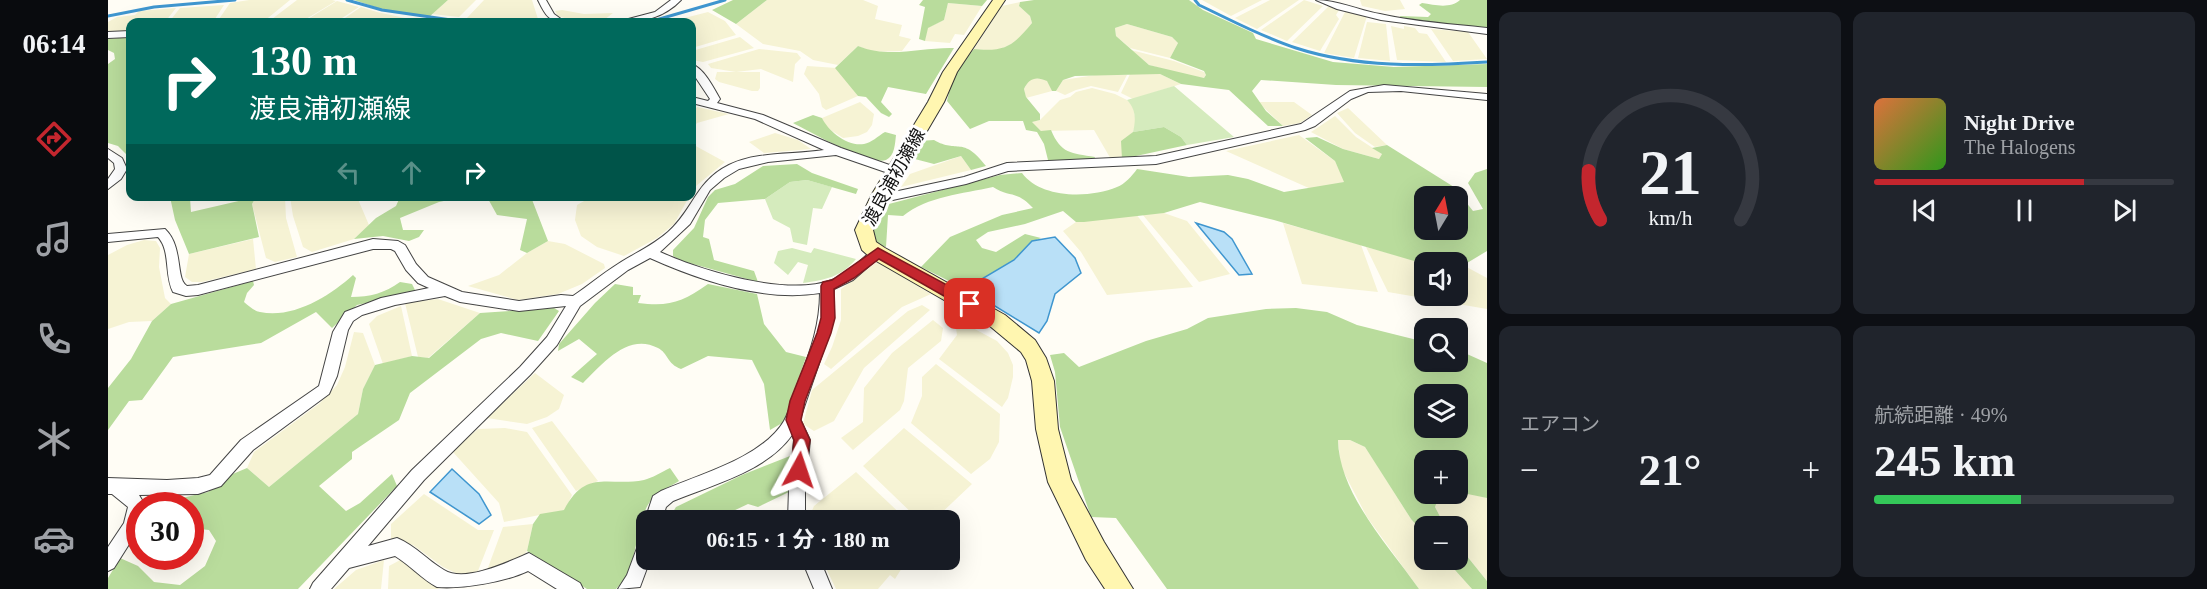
<!DOCTYPE html>
<html lang="ja">
<meta charset="utf-8">
<style>
:root{--surface:#171b24;--page:#20242c;--text:#f1f3f6;--muted:#9ea1a6;--line:#363941;--accent:#c4262e}
body{margin:0;font-family:"Times New Roman","Noto Sans JP",serif;background:var(--page);color:var(--text);height:100vh;display:flex;flex-direction:column;font-size:22px;white-space:nowrap}
*{box-sizing:border-box;margin:0}
p{font-size:20px;color:var(--muted)}
.icon{flex:none;width:33px;height:33px;fill:none;stroke:currentColor;stroke-width:2;stroke-linecap:round;stroke-linejoin:round}
.map{position:relative;flex:1;overflow:hidden}
.side{display:flex;flex-direction:column;gap:12px;padding:12px;background:#0d0f14;width:720px}
.side>*{flex:none}
.top-card{position:absolute;left:18px;top:18px;width:570px;height:183px;border-radius:12px;box-shadow:0 6px 24px #0002;background:#00695c;color:#fff;overflow:hidden}
.needle{width:39px;rotate:10deg}
.controls{position:absolute;left:1306px;top:186px;display:grid;gap:12px}
.controls a{display:grid;place-items:center;width:54px;height:54px;border-radius:12px;background:var(--surface);box-shadow:0 6px 24px #0002;font-size:30px}
.speed{position:absolute;left:18px;top:492px;display:flex;gap:12px;font-size:30px;font-weight:700;text-align:center}
.speed>*{display:grid;place-content:center;width:78px;height:78px;border-radius:50%;background:var(--surface);box-shadow:0 6px 24px #0002;line-height:1}
.speed .limit{border:9px solid #d22;background:#fff;color:#111}
.pin{position:absolute;display:grid;place-items:center;width:51px;height:51px;color:#fff;margin:-26px;border-radius:12px;box-shadow:0 3px 9px #0006}
.me{position:absolute;width:66px;margin:-33px;rotate:5deg;stroke-linejoin:round;filter:drop-shadow(0 0 4px #0008)}
.turn{display:flex;align-items:center;gap:21px;height:126px;padding:0 24px;font-size:27px}
.turn .icon{width:78px;height:78px;stroke-width:2.5}
.turn b{display:block;font-size:42px;line-height:51px}
.lanes{display:flex;align-items:center;height:57px;padding:0 24px;background:#0003;justify-content:center;gap:30px;direction:ltr}
.lanes .off{opacity:.35}
.big{font-size:45px;font-weight:700;line-height:1.1}
.side .card{flex:1;display:flex;flex-direction:column;justify-content:center;gap:9px;min-width:0;padding:0 21px;border-radius:12px;background:var(--page)}
.side .dial{align-items:center;gap:0}
.dial svg{height:156px;overflow:visible;fill:none;stroke:var(--line);stroke-width:7;stroke-linecap:round;text-anchor:middle}
.dial text{fill:var(--text);stroke:none}
.song{display:flex;align-items:center;gap:18px}
.cover{width:72px;height:72px;border-radius:9px;background:linear-gradient(135deg,hsl(20 70% 55%),hsl(110 70% 35%))}
.played{height:6px;border-radius:3px;background:linear-gradient(90deg,var(--accent) 70%,var(--line) 70%)}
.keys{display:flex;justify-content:space-around;direction:ltr}
.heat{display:flex;justify-content:space-between;align-items:center;font-size:33px;direction:ltr}
.charge{height:9px;border-radius:4px;background:linear-gradient(90deg,#34c759 49%,var(--line) 0)}
.side .tiles{flex:1;display:grid;gap:12px;grid-template-columns:repeat(2,1fr)}
.trip{position:absolute;left:528px;top:510px;width:324px;height:60px;border-radius:12px;background:var(--surface);box-shadow:0 6px 24px #0002;font-weight:700;line-height:60px;text-align:center}
main{display:flex;flex:1;min-height:0}
.tabs{display:flex;flex-direction:column;width:108px;justify-content:space-around;align-items:center;background:#090b0e;color:var(--muted)}
.tabs .icon{width:42px;height:42px}
.tabs .active{color:var(--accent)}
.tabs b{font-size:27px;color:var(--text)}
.map>svg:first-child{display:block}
.farmland{fill:#f6f3d4}
.green{fill:#d5ebbd}
.forest{fill:#b9dc9c;fill-rule:evenodd}
.water{fill:#b9e0f7;stroke:#3f96cf;stroke-width:1.5}
.lines{fill:none;stroke-linecap:round;stroke-linejoin:round}
.stream{stroke:#3f96cf;stroke-width:3}
.street-casing{stroke:#444;stroke-width:2}
.secondary-casing{stroke:#333;stroke-width:2}
.street{fill:#fff;fill-rule:evenodd}
.secondary{fill:#fff6b0;fill-rule:evenodd}
.route{fill:#c4262e;stroke:#7f191e;stroke-width:1.5}
.labels{text-anchor:middle;dominant-baseline:central;stroke-width:6;stroke-linejoin:round;paint-order:stroke}
.street-label{font-size:18px;fill:#111;stroke:#fff}
</style>
<main>
<nav class="tabs">
<b>06:14</b>
<svg class="icon active" aria-label="directions" viewBox="0 0 24 24"><path d="M12 3l9 9-9 9-9-9zM9 14v-3h6M13 9l2 2-2 2"/></svg>
<svg class="icon" aria-label="music" viewBox="0 0 24 24"><path d="M9 18V5l10-2v13"/><circle cx="6" cy="18" r="3"/><circle cx="16" cy="16" r="3"/></svg>
<svg class="icon" aria-label="phone" viewBox="0 0 24 24"><path d="M5 4h4l2 5-3 2q2 4 5 5l2-3 5 2v4C11 20 4 13 5 4z"/></svg>
<svg class="icon" aria-label="climate" viewBox="0 0 24 24"><path d="M12 3v18M4 7l16 10M4 17L20 7"/></svg>
<svg class="icon" aria-label="car" viewBox="0 0 24 24"><path d="M5 17H2v-5l4-1 3-4h7l3 4 3 1v5h-3M9 17h6M6 11h13"/><circle cx="7" cy="17" r="2"/><circle cx="17" cy="17" r="2"/></svg>
</nav>
<div class="map">
<svg width="1379" height="589" viewBox="0 0 1379 589">
<rect width="100%" height="100%" fill="#fffdf5"/>
<path class="farmland" d="M141,0H182L155,22H109L122,3Z
M189,0H224L228,1L193,22H160Z
M340,0H368L351,17L324,14Z
M376,0H424L430,19L433,22H391L358,19Z
M659,0H755L770,6L767,19L794,25L791,36L803,39L794,51L765,52L750,46L730,65L705,60L692,51L655,44L628,24Z
M1094,0H1154L1123,16Z
M1162,0H1191L1149,29L1127,18Z
M1196,0L1215,6L1179,41L1153,30Z
M1252,0H1292L1297,9L1277,11L1254,6Z
M229,1L251,7L228,22H195Z
M912,2L911,6L922,16L924,23L910,41L888,51L866,49L894,6Z
M840,3L874,6L856,35L847,34L842,43L817,41L819,28L836,20Z
M116,5L105,22H61L72,8Z
M1221,6L1231,10L1228,15L1231,19L1212,51L1184,42Z
M253,7L269,12L311,21L231,22Z
M68,8L57,22H22V31L0,32V22L9,17L27,15L31,11Z
M454,10L476,14L505,13L496,20L466,21L450,16L447,11Z
M1238,10L1259,16L1246,58L1216,53Z
M600,12L617,21L628,35L584,48V22H561Z
M1259,22L1278,24L1282,61L1250,58Z
M1019,24L1064,37L1070,43L1062,58L1022,48L1008,36L1007,28Z
M1283,26L1296,29V26L1307,28L1311,33L1319,34L1338,62L1289,60Z
M1323,29L1360,32L1379,59L1345,61Z
M632,37L646,48L595,62L584,60V51Z
M651,49L689,53L693,58L687,64L685,82L653,69L628,72L603,68L600,64Z
M1023,50L1066,61L1096,72L1098,75L1096,78L1084,77L1041,65Z
M699,66L729,68L750,96L718,110L714,107L711,94L696,74Z
M609,72H652V88L650,91H644L611,82L607,79Z
M1022,74H1052L1073,84L1025,99L1013,93Z
M987,75H1019L1010,92L983,86L968,90L957,95L948,91L955,80Z
M927,78L939,80L944,91L918,98L916,89L920,81Z
M984,88L1007,94L1019,100L1025,106L1028,122L1025,132L1014,142V159L1004,161L986,130L933,131L923,122L932,120L952,100L962,97L968,92Z
M752,102L766,114L764,125L759,132L750,136L735,138L718,127L714,118Z
M1150,102H1186L1204,115L1192,123L1175,126Z
M589,107L621,114L589,123L584,130V114Z
M1240,108L1279,145L1267,147L1247,133L1229,113Z
M1227,116L1248,137L1274,154L1271,159L1235,149L1203,132Z
M667,133L690,140L703,149L656,153L641,142Z
M1191,135L1227,161L1237,182L1203,189L1118,151Z
M584,144L617,162L588,186L584,183Z
M853,156L863,170L793,187L802,174Z
M485,196H581V197L566,224L549,238L516,256L489,247L473,236L467,220L469,205Z
M148,197H177L178,218L189,257L167,262L158,258L144,204Z
M182,197H249L261,225L246,239L204,252L195,247L185,216Z
M1056,213L1079,221L1122,274L1091,282L1034,214Z
M1028,214L1085,287L999,295L973,252L955,231L968,222Z
M1175,223L1253,245L1270,292L1194,284Z
M145,239L148,269L94,282H84L77,277L81,254Z
M36,240L48,241L52,248L51,267L57,298L63,304L44,321L21,322L0,329V255L19,245Z
M440,241L457,244L496,264L497,268L474,284L450,294L410,300L360,286L391,275L419,253Z
M1258,247L1317,263V296H1350V264H1353L1379,278V309L1280,292Z
M769,262L823,294L794,307L723,369L716,364L724,347L733,320V289Z
M330,299L372,313L320,358L310,357L297,303Z
M814,305L822,310L756,368L726,421L706,431L695,424L704,390L800,311Z
M293,306L304,356L275,364L261,324L269,316Z
M825,320L835,328L833,341L800,368L796,401L792,410L745,450L733,438L755,422L756,388L784,353Z
M863,327L889,341L900,353L905,365V377L900,398L894,407L831,359L849,335L848,328Z
M246,332L255,333L267,365L255,389L250,414L161,487L139,468L146,452L212,403L229,385L237,367Z
M828,364L892,414L891,442L882,459L863,474L803,423L814,396V377Z
M427,373L456,395L451,409L439,417L419,424L379,418Z
M444,421L490,481L468,491L424,428Z
M397,428L419,432L464,495L457,510L396,522L391,503L344,451L370,429Z
M796,428L864,484L826,520H811L755,466Z
M1230,440H1242L1257,447L1267,462L1303,519L1317,535V560H1338L1364,589H1311L1259,517L1233,467Z
M748,472L799,520H700L706,506Z
M1359,492L1379,498V581L1350,545V526H1337L1327,507L1332,494Z
M316,494L370,530H386L368,576L356,577L335,567L305,545L283,539V524Z
M425,524L419,551L409,563L378,573L395,527Z
M296,558L331,589H280L281,566Z
M276,560L273,589H226L248,570Z
M714,560H799L787,579L782,575L770,589H728Z"/>
<path class="green" d="M1066,86L1126,137L1079,145L1073,137L1056,127L1025,132C1028,120 1028,109 1019,100Z
M699,180L724,187L714,209L705,208L699,245L685,242L682,228L665,219L657,199L682,182Z
M684,248L703,253L706,248L748,259C733,277 717,280 695,283L700,265L690,262L680,275L666,263L670,251Z"/>
<path class="forest" d="M246,0H340L321,17L276,10Z
M625,0H659L628,24L604,10Z
M815,0H879L874,6L840,3L836,20L820,28L817,41L811,39L817,7L811,5Z
M926,0H1081L1095,10L1145,33L1148,39L1225,62L1286,67L1379,64V87L1228,85L1153,80L1144,91L1158,111L1175,126H1160L1121,90L1073,84L1052,74L967,76L955,80L948,91H944L939,81C928,76 921,78 916,89L918,97L932,114V120L924,122L933,131L943,130C953,154 963,153 987,157L986,160H940L936,144L929,132L918,130L915,121H881L862,129L839,101C843,80 852,65 866,49C897,52 905,46 924,23L922,16L911,6L912,2ZM1019,24L1064,37L1070,43L1062,58L1096,71L1098,75L1096,78L1041,65L1008,36L1007,28Z
M1352,0H1379V28L1293,19L1292,16L1320,17L1323,14L1311,5L1314,3C1327,5 1342,9 1352,0Z
M22,37V158L10,146L0,143V64L7,59L6,53L0,50V39Z
M750,46C782,59 813,47 846,48L818,94L780,87L773,102L784,114L781,117L773,113L758,97L750,96L727,68Z
M705,115L714,118C720,131 740,147 756,144C763,143 770,136 777,132L788,135C787,143 787,156 778,160C762,166 701,131 685,123Z
M1056,127L1073,137L1079,145L1014,159L1013,141L1025,132Z
M1209,137L1235,149L1271,159L1274,154L1264,148L1279,145L1346,187L1365,211L1375,209L1360,183L1367,173L1379,169V251L1359,263H1313L1166,220L1092,202L1056,213L976,222H968L955,211L917,224L880,232L868,240L874,248L888,252L917,234L933,238C919,243 915,253 904,261C888,274 876,274 863,292L813,267L842,237L894,215L925,208C909,190 902,198 885,187C854,194 820,196 795,216L780,215L778,247L769,244C762,225 765,221 777,205L892,175L914,173C932,198 980,199 1009,187C1017,184 1024,176 1029,169L1081,177L1120,175L1140,179L1176,192L1236,182L1227,161L1197,138ZM1317,196H1350V230H1317Z
M826,140C850,154 854,135 878,166L863,170L853,156L826,164L803,158L812,141Z
M689,164L704,173L750,189L748,194L699,180L682,182L657,199L610,203L597,220L595,237L601,239L606,260L646,271L650,282L574,261L565,256V250L586,228L600,197L607,190L627,184L655,166Z
M62,197H86L82,198L83,212L148,197L144,204L151,237L81,254L67,220Z
M292,197V196L355,197L331,202L292,218L295,230H316L311,237L301,241L275,236L246,239L268,218L288,206Z
M379,197H423L440,241L419,253L412,250L419,219L389,215Z
M245,275L248,278L243,297C262,297 277,293 292,282L304,284L308,292L249,305L224,328L208,312L153,343L65,357L34,400L21,401L0,430V388L23,359L44,321L63,304L145,281L146,285L139,293L136,302C141,306 146,311 152,312C185,319 222,296 245,275Z
M507,284L525,287V295H533L530,303C562,307 574,302 600,284L649,294L656,324L678,352L698,357L676,422L662,430L656,384L644,360L600,356L573,369C559,364 560,353 550,348C520,332 494,364 475,383L463,377L489,354L471,339L450,351L451,344L487,303Z
M446,308L451,311L430,341L393,333L373,339L302,393L291,420L244,452V459L211,486L238,511L252,503L284,474L289,486L190,589H0V578L12,558L30,566L46,582L72,585L97,566L108,541L101,530L83,528L82,506L43,505L42,499L65,500L100,492L120,476L139,468L161,487L250,414L255,389L267,365L304,356L321,358L372,313Z
M1188,308L1219,312L1249,325L1317,342V362H1350V350L1379,363V498L1350,492V460H1317V494H1332L1327,507L1337,526H1317V535L1303,519L1257,447L1242,440H1230C1231,494 1281,546 1311,589H1059L1008,518L983,517L952,427L947,372L942,355L956,353L971,367L1038,341L1079,329L1100,318L1158,309ZM1317,394H1350V428H1317Z
M682,456L684,473L681,492L650,507L640,504L606,520H560L568,507L634,475Z
M562,468L571,481C563,486 550,492 544,499C524,524 534,564 508,589H479L419,551L425,524L432,514L456,510C478,468 500,487 536,480C544,478 554,472 562,468Z
M1350,545L1379,581V589H1364L1338,560H1350Z"/>
<path class="water" d="M1088,223L1116,232L1124,239L1144,274L1131,275Z
M947,237L967,258L973,273L947,294L939,321L931,333L864,292L872,280L906,260L924,241Z
M344,469L371,494L383,515L371,524L322,492Z"/>
<g class="lines">
<path class="stream" d="M239,0L274,10L357,22
M1087,0L1091,5C1123,20 1154,37 1188,48C1250,68 1315,66 1379,62
M0,16L46,7L127,0
M541,22L617,0"/>
<g class="street-casing">
<path id="street" d="M430,0H438L446,14L457,22C440,22 437,14 430,0Z
M563,0H573C557,17 533,24 509,22L547,12Z
M1208,0C1229,0 1250,10 1272,14C1307,22 1343,24 1379,28V34L1273,20L1229,9Z
M22,31V37L0,38V32Z
M584,64C597,70 605,87 612,99L609,103L655,115L733,148L790,168L792,171L786,175L728,155L660,162L631,169L616,178L602,190L582,224L552,252C594,271 679,297 724,280C740,274 752,260 765,250L770,248L776,253L745,280L726,289L722,331L692,419L702,440L697,489V520H680L681,489L686,440L684,435C659,471 604,485 565,501L558,507L554,520H538V522L537,520L545,496L553,491C592,474 654,458 676,421C683,409 686,392 692,378C703,350 712,323 712,293C657,302 593,281 542,258L520,270L472,306L449,345L422,375L316,480L260,546L289,538C308,546 319,560 336,570C357,583 400,562 421,553L472,583L475,589H449L420,571C397,582 354,589 329,587C315,580 302,565 287,556L241,568L223,589H202L205,583L304,470L412,367L439,337L458,306L411,311L352,302L337,296L287,305L254,315L245,321L240,330L229,376L221,394L145,450L113,486L90,494L31,495L37,505L32,506V527L6,568L0,571V547L16,523L20,507L4,494H0V478L59,480L90,478L102,475L133,440L211,386L225,332L237,312L273,298L321,288L310,283L298,270L287,251L283,249H265L90,295L78,296L65,292C56,275 63,251 50,237L0,242V234L57,229C76,247 67,279 79,286L90,285L265,239L290,241L297,245L308,264L320,277L354,292L411,301L453,295L465,296C480,286 494,274 510,264C527,253 544,246 560,232C586,209 587,182 621,165C650,151 685,155 716,150L647,119L584,103V97L600,101L602,99L584,72Z
M1276,85L1379,94V100L1293,91L1260,92L1243,99L1207,126L1197,130L1048,164L900,171L858,184L780,201L767,194L773,190L781,193L856,177L899,163L1048,156L1193,124L1242,91Z
M0,149L14,158L19,169L13,179L0,189V179L7,169L6,163L0,158Z
M538,537V560H542L532,587L510,589L519,575L532,540Z
M694,560H712L724,589H706Z"/>
</g>
<g class="secondary-casing">
<path id="secondary" d="M885,0H897L849,72L836,102L782,194L765,230L768,242L777,248L897,315L927,340L938,358L946,381L950,429L963,480L996,542L1025,589H997L978,560L940,482L928,429L924,381L918,360L913,352L883,327L763,258L754,250L747,230L764,194L820,102L835,72Z"/>
</g>
<use href="#street" class="street"/>
<use href="#secondary" class="secondary"/>
</g>
<path class="route" d="M770,248L867,300L869,304L867,308H857L771,259L746,278L726,289L727,318L723,333L697,401L693,420L702,440L697,475L691,477L686,475L683,470L686,440L678,420L682,401L709,333L713,318V286L715,282L724,280Z"/>
<g class="labels">
<g class="street-label">
<text transform="translate(786 177) rotate(-61)">渡良浦初瀬線</text>
</g>
</g>
</svg>
<div class="controls">
<a><svg class="needle" viewBox="-14 -14 28 28"><path d="M0-13l5 13h-10z" fill="#e53935"/><path d="M0 13l5-13h-10z" fill="#9ea1a6"/></svg></a>
<a><svg class="icon" aria-label="sound" viewBox="0 0 24 24"><path d="M4 9h4l5-4v14l-5-4H4zM17 9q2 3 0 6"/></svg></a>
<a><svg class="icon" aria-label="search" viewBox="0 0 24 24"><circle cx="10" cy="10" r="6"/><path d="M15 15l6 6"/></svg></a>
<a><svg class="icon" aria-label="layers" viewBox="0 0 24 24"><path d="M12 4l9 5-9 5-9-5zM3 14l9 5 9-5"/></svg></a>
<a>+</a>
<a>−</a>
</div>
<div class="speed"><div class="limit">30</div></div>
<div class="pin" style="left:862px;top:304px;background:#d93025"><svg class="icon" aria-label="arrive" viewBox="0 0 24 24"><path d="M6 21V4h12l-3 4 3 4H6"/></svg></div>
<svg class="me" style="left:691px;top:470px" viewBox="-20 -20 40 40"><path d="M0-17L14 15 0 8-14 15z" fill="#c4262e" stroke="#fff" stroke-width="4"/></svg>
<div class="trip">06:15 · 1 分 · 180 m</div>
<div class="top-card">
<div class="turn"><svg class="icon" aria-label="right" viewBox="0 0 24 24"><path d="M7 20v-9h11M14 6l5 5-5 5"/></svg><div><b>130 m</b>渡良浦初瀬線</div></div>
<div class="lanes"><svg class="icon off" aria-label="left" viewBox="0 0 24 24"><path d="M17 20v-9H6M10 6l-5 5 5 5"/></svg><svg class="icon off" aria-label="ahead" viewBox="0 0 24 24"><path d="M12 20V5M6 11l6-6 6 6"/></svg><svg class="icon" aria-label="right" viewBox="0 0 24 24"><path d="M7 20v-9h11M14 6l5 5-5 5"/></svg></div>
</div>
</div>
<section class="side">
<div class="tiles">
<div class="card dial"><svg viewBox="0 0 100 80">
<path d="M14 69A42 42 0 1 1 86 69"/>
<path d="M14 69A42 42 0 0 1 8 44" stroke="#c4262e"/>
<text x="50" y="56" font-size="32" font-weight="700">21</text>
<text x="50" y="72" font-size="11">km/h</text>
</svg></div>
<div class="card">
<div class="song"><i class="cover"></i><div><b>Night Drive</b><p>The Halogens</p></div></div>
<div class="played"></div>
<div class="keys"><svg class="icon" aria-label="previous" viewBox="0 0 24 24"><path d="M18 5L8 12l10 7zM5 5v14"/></svg><svg class="icon" aria-label="pause" viewBox="0 0 24 24"><path d="M8 5v14M16 5v14"/></svg><svg class="icon" aria-label="next" viewBox="0 0 24 24"><path d="M6 5l10 7-10 7zM19 5v14"/></svg></div>
</div>
<div class="card"><p>エアコン</p>
<div class="heat"><a>−</a><b class="big">21°</b><a>+</a></div>
</div>
<div class="card"><p>航続距離 · 49%</p><b class="big">245 km</b><div class="charge"></div></div>
</div>
</section>
</main>
